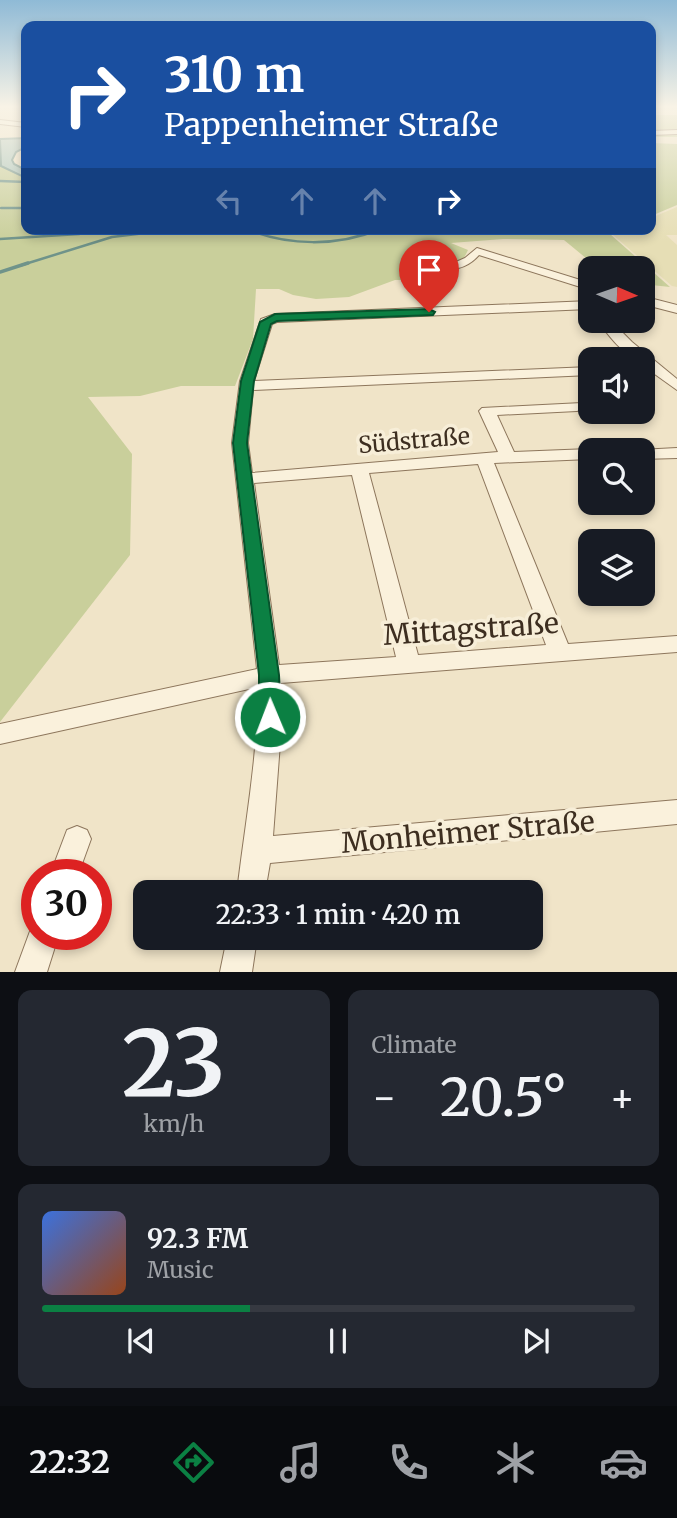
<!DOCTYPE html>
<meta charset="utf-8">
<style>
:root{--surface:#171b24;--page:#242831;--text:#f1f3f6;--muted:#9ea1a6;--line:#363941;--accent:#0b8043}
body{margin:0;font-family:Merriweather,serif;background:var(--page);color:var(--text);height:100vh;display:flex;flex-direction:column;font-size:26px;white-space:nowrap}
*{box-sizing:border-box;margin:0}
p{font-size:23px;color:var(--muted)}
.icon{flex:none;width:38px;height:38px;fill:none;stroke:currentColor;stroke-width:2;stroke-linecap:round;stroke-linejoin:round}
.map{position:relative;height:972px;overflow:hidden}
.drawer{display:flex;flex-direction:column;gap:18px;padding:18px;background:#0d0f14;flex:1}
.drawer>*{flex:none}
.top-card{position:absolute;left:21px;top:21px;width:635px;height:214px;border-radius:14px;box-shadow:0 4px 10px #0003;background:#1a4fa0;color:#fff;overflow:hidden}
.needle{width:46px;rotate:92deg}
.tools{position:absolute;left:578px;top:256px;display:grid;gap:14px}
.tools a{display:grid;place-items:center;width:77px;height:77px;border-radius:14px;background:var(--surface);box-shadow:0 4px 10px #0003;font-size:35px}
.speed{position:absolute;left:21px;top:859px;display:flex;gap:14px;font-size:35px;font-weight:700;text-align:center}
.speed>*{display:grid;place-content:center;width:91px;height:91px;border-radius:50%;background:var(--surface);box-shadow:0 4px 10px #0003;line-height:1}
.speed .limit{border:10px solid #d22;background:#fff;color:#111}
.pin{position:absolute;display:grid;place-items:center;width:60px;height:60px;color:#fff;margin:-72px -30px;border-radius:50% 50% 50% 0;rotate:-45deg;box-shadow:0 0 7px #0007}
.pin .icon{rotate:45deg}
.me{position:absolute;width:77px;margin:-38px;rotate:359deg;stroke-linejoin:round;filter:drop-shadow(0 0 5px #0008)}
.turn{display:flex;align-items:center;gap:24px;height:147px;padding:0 28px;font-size:32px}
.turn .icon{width:91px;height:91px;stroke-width:2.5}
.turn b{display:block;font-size:49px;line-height:60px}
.lanes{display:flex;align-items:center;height:66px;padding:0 28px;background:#0003;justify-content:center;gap:35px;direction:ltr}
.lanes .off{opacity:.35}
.big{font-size:52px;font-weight:600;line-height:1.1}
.drawer .tile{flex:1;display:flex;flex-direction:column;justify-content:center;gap:10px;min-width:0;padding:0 24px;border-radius:14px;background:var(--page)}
.drawer .dial{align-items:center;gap:0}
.dial b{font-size:91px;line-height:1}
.song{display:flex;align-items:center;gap:21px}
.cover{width:84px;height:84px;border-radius:10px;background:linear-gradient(135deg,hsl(220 70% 55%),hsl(20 70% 35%))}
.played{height:7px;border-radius:4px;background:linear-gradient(90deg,var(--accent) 35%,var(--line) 35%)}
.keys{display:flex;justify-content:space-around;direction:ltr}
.heat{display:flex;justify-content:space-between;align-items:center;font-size:38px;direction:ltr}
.drawer .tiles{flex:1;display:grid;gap:18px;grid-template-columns:1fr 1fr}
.tile:last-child{grid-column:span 2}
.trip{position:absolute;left:133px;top:880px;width:410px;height:70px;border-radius:14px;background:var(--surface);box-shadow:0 4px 10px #0003;font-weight:600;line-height:70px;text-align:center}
.dock{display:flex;height:112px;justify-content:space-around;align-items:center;background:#090b0e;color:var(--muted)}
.dock .icon{width:49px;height:49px}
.dock .on{color:var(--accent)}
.dock b{font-size:32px;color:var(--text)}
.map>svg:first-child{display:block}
.farmland{fill:#e6deb5}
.green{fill:#c9cf9b}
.water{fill:#a9c4bc;stroke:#6f938a;stroke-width:2}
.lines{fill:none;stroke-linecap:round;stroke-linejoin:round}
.stream-far1{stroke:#6f938a;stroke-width:2.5}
.stream{stroke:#6f938a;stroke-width:3.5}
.minor-casing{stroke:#8d765c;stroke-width:2}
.minor{fill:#faf1dc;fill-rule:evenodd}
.route{fill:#0b8043;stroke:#07532c;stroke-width:2}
.labels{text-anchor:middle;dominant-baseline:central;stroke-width:7;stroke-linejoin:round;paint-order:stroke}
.street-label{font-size:23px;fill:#3d2e20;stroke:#f7eed8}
.near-street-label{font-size:28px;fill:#3d2e20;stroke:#f7eed8}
</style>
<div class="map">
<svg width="677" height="972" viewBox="0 0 677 972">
<rect width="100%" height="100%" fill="#f0e4c8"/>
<path class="farmland" d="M677,207V235H666L677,245V287L672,286L612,234L623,229H651V218Z"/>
<path class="green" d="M651,115H677V137H651Z
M651,143L677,144V205L651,216Z
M0,161L2,166L26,178V229H414L481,233L527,229H619L610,234L670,287L642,284V268H598L564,240L503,239L451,243L468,250L462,262L414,280H395L349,297L316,299L293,295L279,289H256L253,339L235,386H181L140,396L88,397L132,454L130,555L0,722Z"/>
<path class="water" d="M26,138V147L16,152L12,160L14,164L26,170V178L1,166L0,139Z"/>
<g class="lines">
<path class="stream-far1" d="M0,181L26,182
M1,208H26
M246,229C288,246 337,247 380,229
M0,239L79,234L84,229
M22,265L112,237L178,229"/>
<path class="stream" d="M0,272L28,263"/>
<g class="minor-casing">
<path id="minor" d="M0,120L26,123V127L0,124Z
M677,130V134L651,135V131Z
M477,248L590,283V290L479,255C472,263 457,273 447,266L465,258Z
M642,296L677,305V313L642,304Z
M590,301L589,309L277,322L272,324L254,381L590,367V375L253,390L248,443L252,473L498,452L479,411L482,408L582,403L585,406L582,409L577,411L497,415L514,452L590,449L593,450H590V459L494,463L568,644L677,636V652L281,683L282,717L273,836L677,800V824L270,863L265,892H237C245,824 258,756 258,687L0,744V724L257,669L232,443L240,381L261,319L275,314ZM478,464L546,645L418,655L369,473ZM352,475L396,657L279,665L254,483Z
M597,320H610L632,342L677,379V390L642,365V359C625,359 607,333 597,320Z
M677,448V458L642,459V450H639Z
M77,826L87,830L91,839L78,875H50L67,830Z
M37,922V934H59L47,972H15L33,923Z
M227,938H257L252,972H220Z"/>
</g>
<use href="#minor" class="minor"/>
</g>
<linearGradient id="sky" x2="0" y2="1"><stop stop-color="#8fbad6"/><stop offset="0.44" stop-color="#f8f3e6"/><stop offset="1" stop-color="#f8f3e6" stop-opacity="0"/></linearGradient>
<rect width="677" height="242" fill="url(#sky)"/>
<path class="route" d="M429,309L435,312L433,315L277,321L271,324L254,381L247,443L279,675L281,717L278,723L270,726L262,723L259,717V675L233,443L241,381L260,322L275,314Z"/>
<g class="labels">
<g class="street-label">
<text transform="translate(414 440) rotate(-5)">Südstraße</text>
</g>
<g class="near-street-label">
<text transform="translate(471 629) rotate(-4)">Mittagstraße</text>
<text transform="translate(468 832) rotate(-5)">Monheimer Straße</text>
</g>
</g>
</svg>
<div class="tools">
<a><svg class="needle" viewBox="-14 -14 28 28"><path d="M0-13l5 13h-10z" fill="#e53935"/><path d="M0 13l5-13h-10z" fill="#9ea1a6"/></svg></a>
<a><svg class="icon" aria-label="sound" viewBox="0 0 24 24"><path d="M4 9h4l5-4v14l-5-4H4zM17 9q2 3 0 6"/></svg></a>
<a><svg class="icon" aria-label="search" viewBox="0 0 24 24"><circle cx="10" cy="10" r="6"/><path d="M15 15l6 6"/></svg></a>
<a><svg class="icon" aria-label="layers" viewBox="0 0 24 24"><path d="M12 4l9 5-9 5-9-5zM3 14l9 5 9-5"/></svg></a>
</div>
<div class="speed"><div class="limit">30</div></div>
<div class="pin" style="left:429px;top:312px;background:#d93025"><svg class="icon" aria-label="arrive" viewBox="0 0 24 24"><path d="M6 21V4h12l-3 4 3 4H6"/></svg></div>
<svg class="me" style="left:270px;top:717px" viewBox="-20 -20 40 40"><circle r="17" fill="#0b8043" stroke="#fff" stroke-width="3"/><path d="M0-11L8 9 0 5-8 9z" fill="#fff"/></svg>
<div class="trip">22:33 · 1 min · 420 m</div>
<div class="top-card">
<div class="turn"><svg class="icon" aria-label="right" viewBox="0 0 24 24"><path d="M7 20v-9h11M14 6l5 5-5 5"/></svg><div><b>310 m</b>Pappenheimer Straße</div></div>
<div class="lanes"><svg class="icon off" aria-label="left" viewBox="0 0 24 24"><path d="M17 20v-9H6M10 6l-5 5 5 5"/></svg><svg class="icon off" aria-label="ahead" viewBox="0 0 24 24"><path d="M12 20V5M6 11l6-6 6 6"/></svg><svg class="icon off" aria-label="ahead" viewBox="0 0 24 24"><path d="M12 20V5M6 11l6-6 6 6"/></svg><svg class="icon" aria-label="right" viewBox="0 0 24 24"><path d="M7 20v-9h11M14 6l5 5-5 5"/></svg></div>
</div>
</div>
<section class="drawer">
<div class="tiles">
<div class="tile dial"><b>23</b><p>km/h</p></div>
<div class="tile"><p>Climate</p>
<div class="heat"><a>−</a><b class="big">20.5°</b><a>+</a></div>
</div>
<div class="tile">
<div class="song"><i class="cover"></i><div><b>92.3 FM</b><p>Music</p></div></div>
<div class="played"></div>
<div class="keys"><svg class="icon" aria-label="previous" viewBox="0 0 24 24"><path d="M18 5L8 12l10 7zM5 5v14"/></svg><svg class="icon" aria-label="pause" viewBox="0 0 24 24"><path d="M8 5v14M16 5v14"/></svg><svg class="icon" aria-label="next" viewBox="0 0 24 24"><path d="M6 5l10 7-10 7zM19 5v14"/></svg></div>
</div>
</div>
</section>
<nav class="dock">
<b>22:32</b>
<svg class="icon on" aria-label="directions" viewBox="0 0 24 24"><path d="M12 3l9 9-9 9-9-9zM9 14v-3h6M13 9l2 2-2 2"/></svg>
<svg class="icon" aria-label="music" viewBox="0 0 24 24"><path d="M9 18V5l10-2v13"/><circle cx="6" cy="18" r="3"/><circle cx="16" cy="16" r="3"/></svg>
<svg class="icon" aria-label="phone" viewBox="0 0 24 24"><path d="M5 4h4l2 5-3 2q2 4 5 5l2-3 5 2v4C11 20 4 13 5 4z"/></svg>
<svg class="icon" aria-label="climate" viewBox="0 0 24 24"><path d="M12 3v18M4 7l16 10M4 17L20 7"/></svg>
<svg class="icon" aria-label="car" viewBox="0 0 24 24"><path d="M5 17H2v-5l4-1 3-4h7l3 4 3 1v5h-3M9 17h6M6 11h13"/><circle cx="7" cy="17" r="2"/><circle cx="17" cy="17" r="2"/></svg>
</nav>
